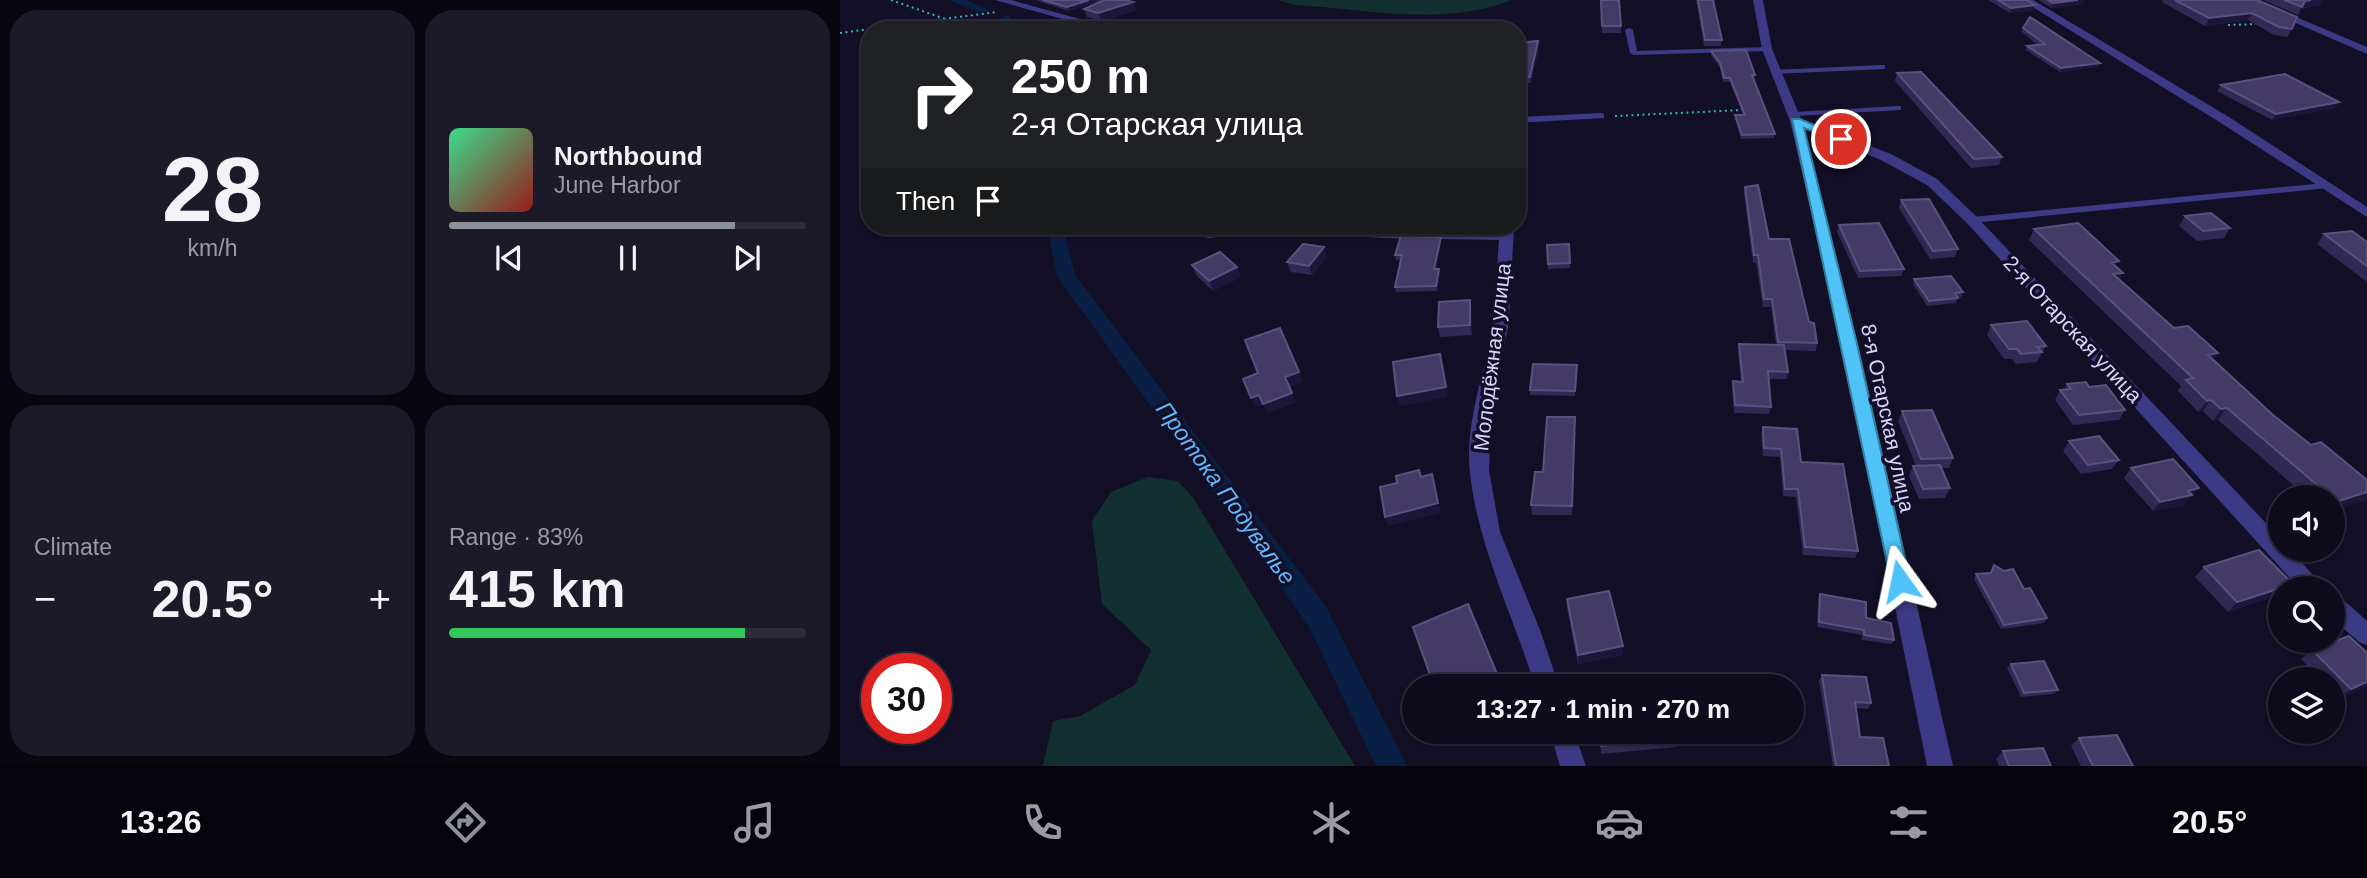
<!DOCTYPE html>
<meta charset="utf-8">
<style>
:root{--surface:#0e0b1c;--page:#1c1929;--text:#f1f3f6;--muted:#9b9ba3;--line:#2e2b3b;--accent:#8c9099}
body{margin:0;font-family:Helvetica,sans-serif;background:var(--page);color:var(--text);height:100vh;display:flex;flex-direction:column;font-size:26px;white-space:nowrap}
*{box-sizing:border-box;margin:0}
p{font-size:23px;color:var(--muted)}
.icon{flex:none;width:38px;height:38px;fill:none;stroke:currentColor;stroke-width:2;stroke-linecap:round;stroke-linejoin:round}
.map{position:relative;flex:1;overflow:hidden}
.drawer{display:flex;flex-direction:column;gap:10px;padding:10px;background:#08060f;width:840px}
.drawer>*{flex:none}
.banner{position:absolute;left:21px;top:21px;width:665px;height:214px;border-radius:28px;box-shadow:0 2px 5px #0004,0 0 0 2px var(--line);background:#202124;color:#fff;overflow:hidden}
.tools{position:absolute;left:1428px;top:485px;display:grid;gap:14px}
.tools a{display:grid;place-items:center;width:77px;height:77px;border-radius:50%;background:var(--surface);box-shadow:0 2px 5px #0004,0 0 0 2px var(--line);font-size:35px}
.speed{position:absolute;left:21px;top:653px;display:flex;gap:14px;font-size:35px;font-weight:700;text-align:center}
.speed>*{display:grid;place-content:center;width:91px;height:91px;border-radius:50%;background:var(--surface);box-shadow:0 2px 5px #0004,0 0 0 2px var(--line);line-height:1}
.speed .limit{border:10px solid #d22;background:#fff;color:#111}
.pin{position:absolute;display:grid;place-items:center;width:60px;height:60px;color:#fff;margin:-30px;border:4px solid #fff;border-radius:50%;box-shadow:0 2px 7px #0007}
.me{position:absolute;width:77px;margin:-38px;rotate:348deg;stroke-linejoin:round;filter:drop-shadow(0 0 5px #0008)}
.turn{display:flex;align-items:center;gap:24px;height:147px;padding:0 35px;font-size:32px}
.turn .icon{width:91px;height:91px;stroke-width:2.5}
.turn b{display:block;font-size:49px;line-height:60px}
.then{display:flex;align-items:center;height:66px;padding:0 35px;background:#0003;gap:14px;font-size:26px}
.big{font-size:52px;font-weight:800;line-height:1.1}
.drawer .widget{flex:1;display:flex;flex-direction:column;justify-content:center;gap:10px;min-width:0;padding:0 24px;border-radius:28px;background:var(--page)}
.drawer .dial{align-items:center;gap:0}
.dial b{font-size:91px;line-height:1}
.song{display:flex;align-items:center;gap:21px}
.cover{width:84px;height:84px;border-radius:10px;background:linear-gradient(135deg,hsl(150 70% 55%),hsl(0 70% 35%))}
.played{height:7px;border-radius:4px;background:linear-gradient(90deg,var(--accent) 80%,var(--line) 80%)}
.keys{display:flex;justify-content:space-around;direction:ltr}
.heat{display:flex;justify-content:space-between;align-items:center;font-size:38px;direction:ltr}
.charge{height:10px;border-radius:5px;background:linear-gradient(90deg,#34c759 83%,var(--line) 0)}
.drawer .tiles{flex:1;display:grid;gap:10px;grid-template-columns:repeat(2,1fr)}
.trip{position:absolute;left:562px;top:674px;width:402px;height:70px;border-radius:35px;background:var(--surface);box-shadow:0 2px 5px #0004,0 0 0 2px var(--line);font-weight:800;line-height:70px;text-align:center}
.menu{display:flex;height:112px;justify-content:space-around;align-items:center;background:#06040b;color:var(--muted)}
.menu .icon{width:49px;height:49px}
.menu .on{color:var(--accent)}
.menu b{font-size:32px;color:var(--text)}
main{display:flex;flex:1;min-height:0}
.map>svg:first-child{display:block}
.green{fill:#12302f}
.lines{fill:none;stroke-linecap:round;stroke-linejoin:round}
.canal{fill:#0a1f44;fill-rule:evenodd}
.path{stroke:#2fb8b0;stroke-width:2;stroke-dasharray:2 3.5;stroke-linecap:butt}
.service{fill:#3d3a85;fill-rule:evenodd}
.minor{fill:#3d3a85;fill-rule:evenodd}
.wall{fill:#312854}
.shaded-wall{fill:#1d163a}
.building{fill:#433a66;stroke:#5a527e;stroke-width:2}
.route{fill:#4fc3f7;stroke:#337fa1;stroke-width:2}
.labels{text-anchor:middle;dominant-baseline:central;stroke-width:7;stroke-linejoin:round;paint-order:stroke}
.street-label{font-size:21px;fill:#d9d4ff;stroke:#130f26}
.water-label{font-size:23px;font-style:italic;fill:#62b6ff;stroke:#130f26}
</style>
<main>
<section class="drawer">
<div class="tiles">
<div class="widget dial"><b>28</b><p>km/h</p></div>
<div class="widget">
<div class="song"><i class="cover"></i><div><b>Northbound</b><p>June Harbor</p></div></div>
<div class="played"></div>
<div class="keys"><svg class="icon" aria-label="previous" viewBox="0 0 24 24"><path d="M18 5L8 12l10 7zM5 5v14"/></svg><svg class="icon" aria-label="pause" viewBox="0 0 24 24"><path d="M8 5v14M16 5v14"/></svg><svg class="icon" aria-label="next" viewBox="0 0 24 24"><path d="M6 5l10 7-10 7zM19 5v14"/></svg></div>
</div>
<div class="widget"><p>Climate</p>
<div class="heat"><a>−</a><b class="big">20.5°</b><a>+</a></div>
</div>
<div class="widget"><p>Range · 83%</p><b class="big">415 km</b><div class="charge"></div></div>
</div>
</section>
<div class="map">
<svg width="1527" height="766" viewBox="0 0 1527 766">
<rect width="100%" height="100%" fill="#130f26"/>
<path class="green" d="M437,0H672C602,27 527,9 455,5Z
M308,477L338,481L354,499L515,766H203L213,721L240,716L295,685L311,650L262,604L252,521L271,492Z"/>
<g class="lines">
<path class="canal" d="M109,0H126L151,11L141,13Z
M166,15L170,16L177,30H165L160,19Z
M207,226H223L235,275L486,607L567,766H536L468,625L217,276Z"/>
<path class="path" d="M51,0L108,20
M1388,25L1418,24
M0,33L156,12
M775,116L903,110"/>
<path class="service" d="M789,28L793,30L797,51L927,47L931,49L927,51L794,55L790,53L785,30Z
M1042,65H1045V69L935,74L931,72L935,70Z
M1058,106H1061V110L954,116L950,114L954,112Z
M761,113L764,114V118L677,123V117Z
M1485,183L1488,184V188L1132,223L1127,220L1132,217Z"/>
<path class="minor" d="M155,0H171L280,30H262Z
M913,0H923L932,49L961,119L1051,154L1097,179L1137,217L1440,538V550H1451L1484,588H1459L1127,223L1087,185L1041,160L964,128L1018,344L1113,766H1087L1002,344L950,121L922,49Z
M1181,0H1193L1389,117L1527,207V217L1381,123Z
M1403,0H1416L1527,47V54Z
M327,226H352L369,230L400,226H476L659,232L660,226H674L669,321L651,418L649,470L660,532L700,630L719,686H695C673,615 638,547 630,473C624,421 647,370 653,320C656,294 657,267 659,240L543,238L424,231L369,238L329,229Z
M1493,595L1501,598L1527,621V645L1519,642L1493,619Z
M710,732H734L746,766H720Z"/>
</g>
<path class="wall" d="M195,0H260V1L229,11Z
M760,0L781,26V33H762Z
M856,0H873L882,40L881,46H864Z
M1148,0H1186L1193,10L1170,13Z
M1198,0H1244L1242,4L1212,8Z
M1323,0H1417L1452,29L1447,37L1434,35L1408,20L1365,26L1322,2Z
M1423,0H1483L1480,5L1461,9L1458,15Z
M293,2L296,10L262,21L247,17L244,9Z
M1183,28L1259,67L1220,72L1186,50L1187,46L1198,45L1182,32Z
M698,41L699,48L691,83H677V43Z
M871,51L915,75L914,79L935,134L934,138L901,139L895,119V115H903L890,82H883L880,68L871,55Z
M1057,73L1162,157L1159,165L1131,168L1055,81Z
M1381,85L1499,102L1495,108L1432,120L1377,91Z
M905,187L977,343L976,351L945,350L948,372L947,379H928L931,407L929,414L894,413L892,388L893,381L901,382L898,351L899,344L936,345L931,307H923L916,263H913L904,195Z
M1061,200L1118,249L1115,257L1090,259L1059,208Z
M1345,216L1390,228L1384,238L1357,241L1339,226Z
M999,225L1064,269L1061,276L1018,278L997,232Z
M566,226H588L587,227Z
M1194,229L1276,266L1279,280L1334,328L1373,360L1433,415L1471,445L1527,480L1493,511V497H1467L1378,420L1373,421L1363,411L1358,412L1338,391L1341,386L1189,240Z
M1484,234L1527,242V282L1477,244Z
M601,242L596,269L600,274L597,291L556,292L555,287L561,260H556L555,255Z
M729,244L730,268L708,269L707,245Z
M487,257L472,275L451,272L447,262Z
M352,265L397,267L401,277L373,291L356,275Z
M1074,279L1123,292L1121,297L1118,298L1116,303L1087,306L1073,284Z
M632,310V335L600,337L598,327Z
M1151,325L1206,346L1197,362L1176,364L1172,359H1164L1147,335Z
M737,365L735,396L690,395V390Z
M1227,384L1249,387L1285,410L1279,420L1233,425L1215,400L1220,390H1224Z
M1062,411L1113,458L1109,468H1101L1110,488L1105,498L1079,499L1069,476L1073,466H1076L1058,421Z
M735,427L732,515H692L691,505L703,472Z
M923,427L961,462L1018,551L1015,558L963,555L956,497L943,496L940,457L923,456L921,434Z
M1229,441L1279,460L1272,469L1241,474L1223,451Z
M1291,468L1359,488L1344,505L1313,511L1284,478Z
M1154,565L1184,589L1207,618L1204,623L1161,629L1134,579L1136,574L1150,573Z
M1364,567L1453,584L1449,588H1440V594L1388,612L1355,577Z
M980,594L1026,618L1054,640L1052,644L1022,640V635L977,627L978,599Z
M727,599L783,655L738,664L727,608Z
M1472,650L1527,686L1499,698L1493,692V679H1480L1461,659Z
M1171,664L1218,690L1214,694L1181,697L1167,668Z
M982,675L1031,703L1028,709L1016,708L1020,737L1049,766H993L979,681Z
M759,732H836L837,739L836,747L761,754Z
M1239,738L1293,766H1241L1231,746Z
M1163,751L1211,766H1159L1156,759Z"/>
<path class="shaded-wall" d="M249,0L260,1L229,11L227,7Z
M1238,0H1244L1242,4L1212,8L1213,3Z
M1471,0H1483L1480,5L1460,9L1465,1Z
M293,2L296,10L262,21L258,13Z
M1195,5L1193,10L1170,13L1171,8Z
M1412,13L1408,20L1365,26L1369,18Z
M698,41L699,48L691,83L690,77Z
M1260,63L1259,67L1220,72L1221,68Z
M1499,102L1495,108L1432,120L1436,114Z
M601,237V242L595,274L594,269Z
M484,247L487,257L472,275L469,266Z
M397,267L401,277L373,291L369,281Z
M599,269L600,274L597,291L596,286Z
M1283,273L1277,284L1273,274Z
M630,300L632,310V335L630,325Z
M1378,353L1370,364L1368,355Z
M459,372L463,382L449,387L445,377Z
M606,387L608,397L560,406L557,396Z
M452,393L456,403L427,414L423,404Z
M419,395L423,405L415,408L411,398Z
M1371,400L1363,411L1358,412L1367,401Z
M1387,408L1378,420L1373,421L1381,409Z
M1359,488L1344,505L1313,511L1320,502L1348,491Z
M1527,492V500L1493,511V505L1496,502Z
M598,503L601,513L548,526L545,517Z
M1440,588V594L1388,612L1397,602Z
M783,646V655L738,664V655Z
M1527,682V686L1499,698L1511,689Z
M610,732H620L611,736Z"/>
<path class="building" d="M203,0H249L227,7Z
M264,0H285L293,2L258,13L244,9Z
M761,0H779L781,26H762Z
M858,0H873L882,40H865Z
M1158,0H1186L1195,5L1171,8Z
M1208,0H1238L1213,3Z
M1335,0H1417L1457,17L1452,29L1439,27L1412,13L1369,18Z
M1444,0H1471L1465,1L1462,7Z
M1190,17L1260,63L1221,68L1187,46L1205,44L1183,28Z
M698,41L690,77H677V43Z
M906,50L915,75H912L935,134L902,135L895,115H905L890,78H884L880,63L871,51Z
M1081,72L1162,157L1134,159L1057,73Z
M1445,74L1499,102L1436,114L1381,85Z
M918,185L929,239H949L969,322L974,323L977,343L938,342L932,299H924L918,255H914L905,187Z
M1089,199L1118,249L1093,251L1061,200Z
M1371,213L1390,228L1363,231L1345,216Z
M1039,223L1064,269L1020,271L999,225Z
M1238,223L1279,261L1272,263L1283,273L1273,274L1334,328L1348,326L1378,353L1368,355L1433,415L1471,445L1481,442L1527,480V492L1496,502L1493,499V497H1491L1387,408L1381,409L1371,400L1367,401L1346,380L1353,378L1194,229Z
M1512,231L1527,242V266L1484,234Z
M561,236L601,237L594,269H599L596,286L555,287L562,255H555Z
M463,244L484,247L469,266L447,262Z
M729,244L730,263L708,264L707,245Z
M380,252L397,267L369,281L352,265Z
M1111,276L1123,292L1115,293L1118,298L1089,301L1074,279Z
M630,300V325L598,327L599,302Z
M1187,321L1206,346L1197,347L1202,352L1181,354L1177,349H1169L1151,325Z
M440,328L459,372L445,377L452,393L423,404L419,395L411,398L403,379L418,373L405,340Z
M899,344L944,345L948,372L928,371L931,407L895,405L893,381L903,382Z
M600,354L606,387L557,396L553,362Z
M693,364L737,365L735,391L690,390Z
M1246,382L1249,387L1266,385L1285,410L1239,415L1220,390L1231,389L1227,384Z
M1092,410L1113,458L1081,459L1062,411Z
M707,417H735L732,506L691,505L695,472H703Z
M923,427L957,429L961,462L1003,464L1018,551L965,547L958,489H945L941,449L924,448Z
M1259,436L1279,460L1248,465L1229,441Z
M1333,459L1359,488L1348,491L1352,495L1320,502L1291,468Z
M1100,465L1110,488L1083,489L1073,466Z
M579,470L581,477L592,474L598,503L545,517L540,487L557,483L556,476Z
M1419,550L1453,584L1397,602L1364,567Z
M1154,565L1164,571L1173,569L1184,589L1190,588L1207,618L1164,625L1136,574L1151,573Z
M769,591L783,646L738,655L727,599Z
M980,594L1026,602V618L1051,623L1054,640L1024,635V630L979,622Z
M628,604L662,686H594L573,627Z
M1509,636L1527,653V682L1511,689L1472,650Z
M1204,661L1218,690L1184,693L1171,664Z
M982,675L1026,677L1031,703L1015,702L1020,737L1043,738L1049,766H996Z
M760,732H836L837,739L761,746Z
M1277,735L1293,766H1253L1239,738Z
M1203,748L1211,766H1169L1163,751Z"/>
<path class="route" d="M952,119H960L1007,139L997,141L964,128L1017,344L1070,581L1067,587L1060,590L1054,587L1051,581Z"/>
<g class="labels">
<g class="street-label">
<text transform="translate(1233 329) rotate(47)">2-я Отарская улица</text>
<text transform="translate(652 357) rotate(-83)">Молодёжная улица</text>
<text transform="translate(1048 418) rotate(78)">8-я Отарская улица</text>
</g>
<g class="water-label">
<text transform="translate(386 493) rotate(54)">Протока Подувалье</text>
</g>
</g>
</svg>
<div class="tools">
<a><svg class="icon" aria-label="sound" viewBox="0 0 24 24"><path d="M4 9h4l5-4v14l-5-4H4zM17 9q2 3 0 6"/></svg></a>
<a><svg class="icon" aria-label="search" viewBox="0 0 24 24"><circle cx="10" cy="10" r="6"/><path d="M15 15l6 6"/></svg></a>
<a><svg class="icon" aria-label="layers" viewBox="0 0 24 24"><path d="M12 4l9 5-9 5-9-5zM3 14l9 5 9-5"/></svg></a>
</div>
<div class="speed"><div class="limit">30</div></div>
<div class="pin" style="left:1001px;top:139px;background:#d93025"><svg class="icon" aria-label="arrive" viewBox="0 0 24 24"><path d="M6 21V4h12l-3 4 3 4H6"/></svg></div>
<svg class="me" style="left:1060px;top:581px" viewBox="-20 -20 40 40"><path d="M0-17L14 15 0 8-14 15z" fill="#4fc3f7" stroke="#fff" stroke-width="4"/></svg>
<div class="trip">13:27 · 1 min · 270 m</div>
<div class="banner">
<div class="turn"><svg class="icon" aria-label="right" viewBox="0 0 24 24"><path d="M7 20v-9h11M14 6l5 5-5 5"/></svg><div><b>250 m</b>2-я Отарская улица</div></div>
<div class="then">Then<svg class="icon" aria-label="arrive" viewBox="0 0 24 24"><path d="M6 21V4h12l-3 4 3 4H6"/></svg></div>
</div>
</div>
</main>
<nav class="menu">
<b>13:26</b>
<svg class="icon on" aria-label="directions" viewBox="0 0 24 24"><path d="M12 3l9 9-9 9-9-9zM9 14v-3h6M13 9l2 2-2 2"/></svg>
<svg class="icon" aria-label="music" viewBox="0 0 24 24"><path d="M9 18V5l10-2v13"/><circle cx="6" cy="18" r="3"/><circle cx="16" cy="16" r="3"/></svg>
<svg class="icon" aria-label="phone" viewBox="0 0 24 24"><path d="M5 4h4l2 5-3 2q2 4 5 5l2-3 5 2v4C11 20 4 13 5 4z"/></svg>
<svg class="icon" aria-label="climate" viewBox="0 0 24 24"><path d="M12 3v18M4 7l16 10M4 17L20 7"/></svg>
<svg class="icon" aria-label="car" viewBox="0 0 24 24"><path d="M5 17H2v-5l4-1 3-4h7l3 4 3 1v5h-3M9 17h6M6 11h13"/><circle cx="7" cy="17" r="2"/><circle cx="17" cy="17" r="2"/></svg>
<svg class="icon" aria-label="filters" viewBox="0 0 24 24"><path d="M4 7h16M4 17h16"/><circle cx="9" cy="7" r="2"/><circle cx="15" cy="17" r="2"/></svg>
<b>20.5°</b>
</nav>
